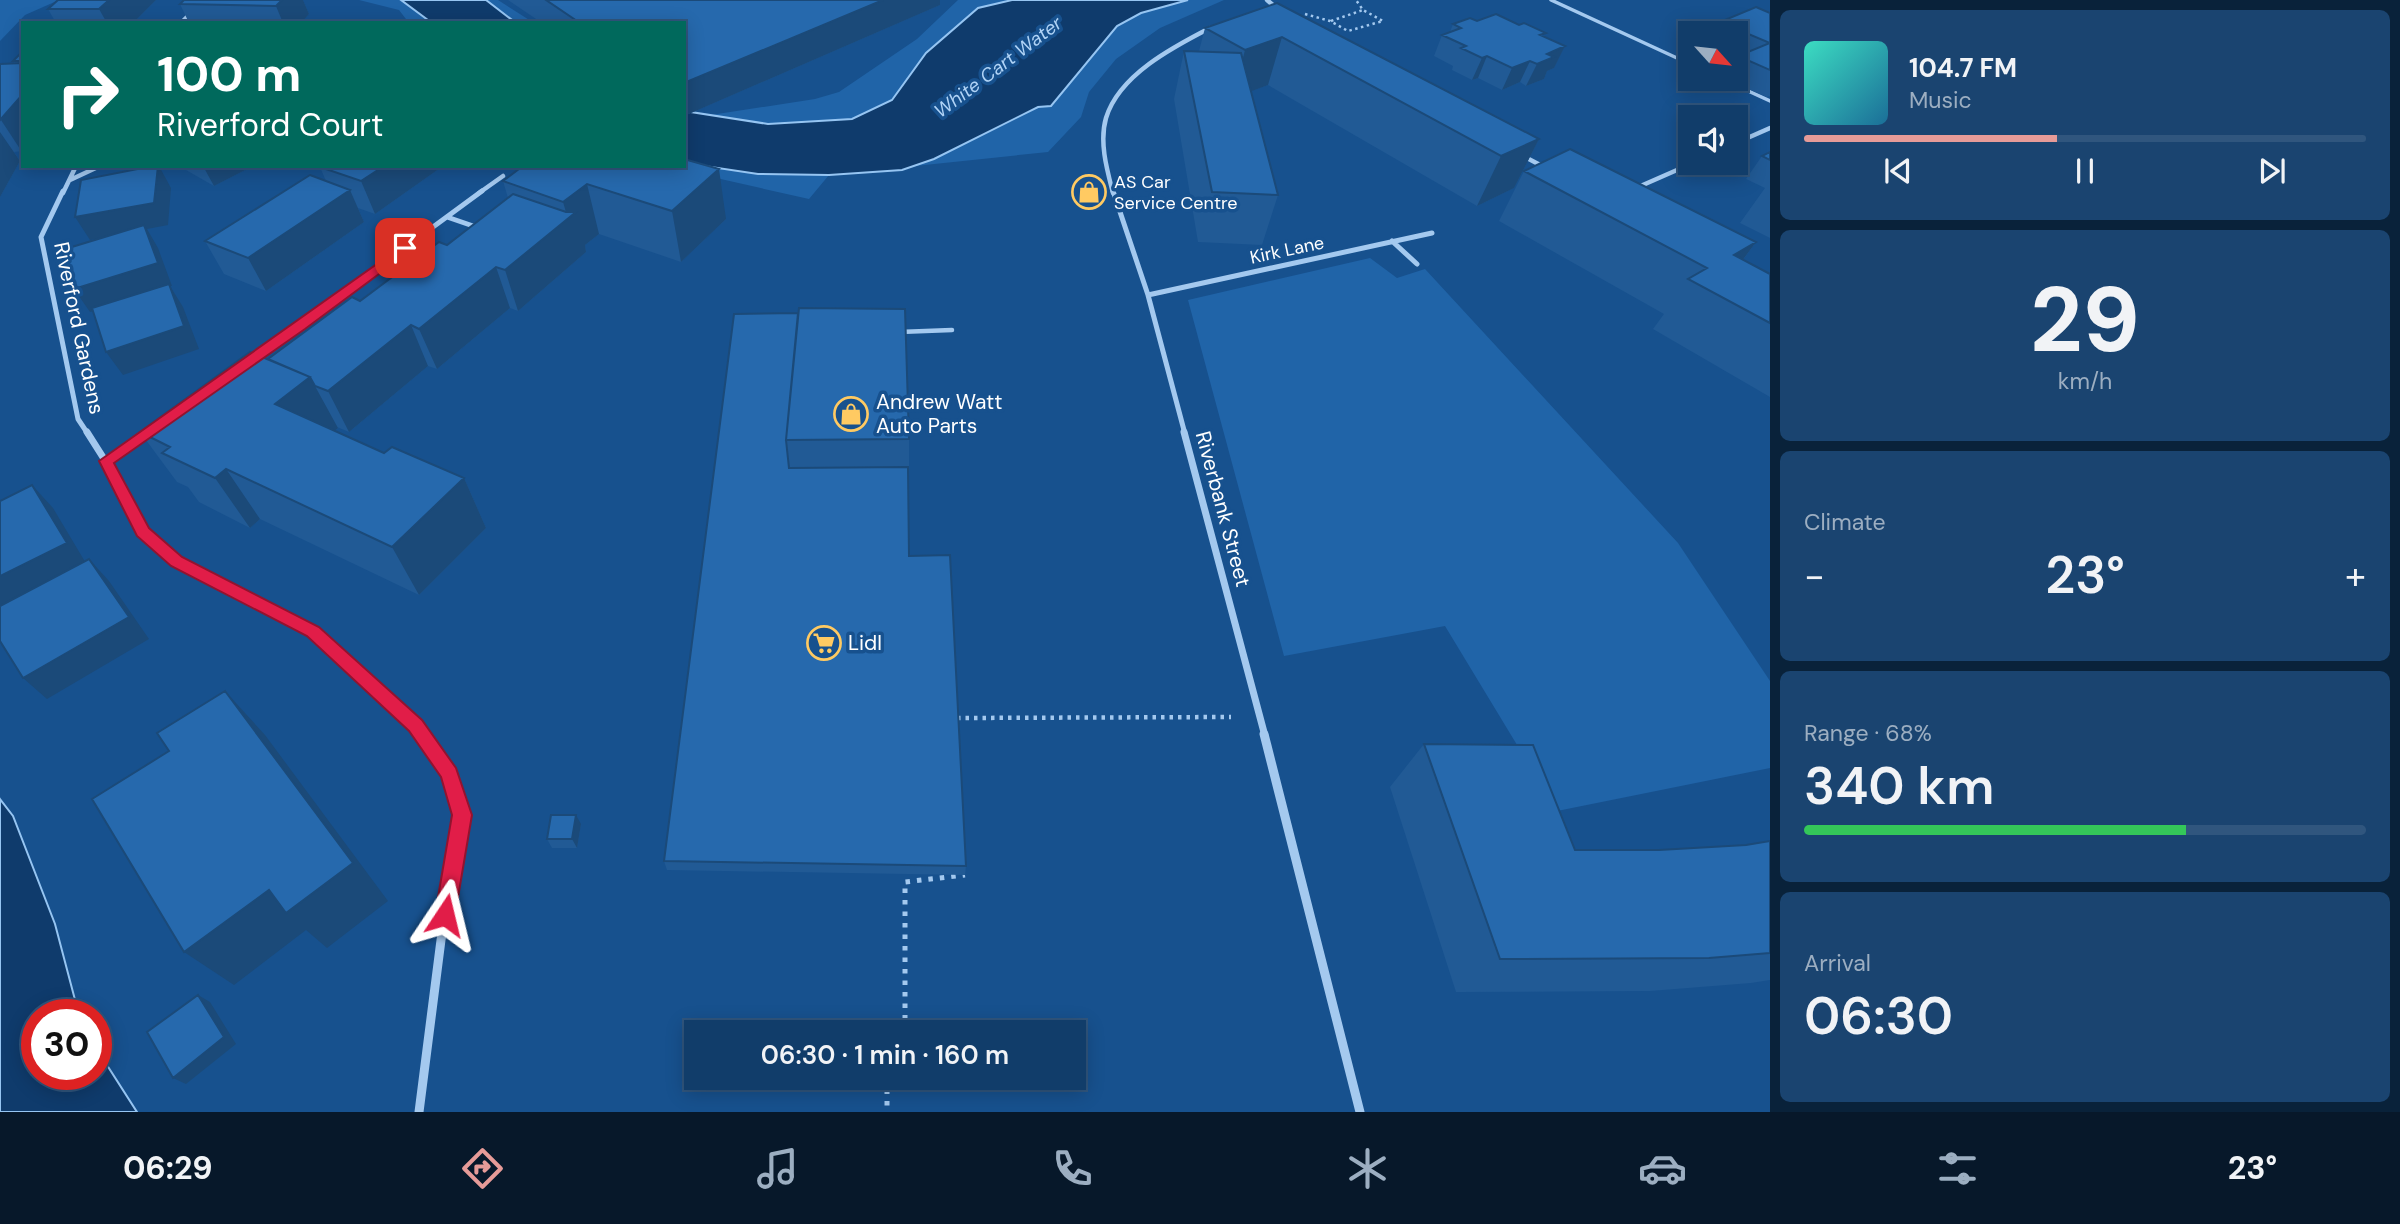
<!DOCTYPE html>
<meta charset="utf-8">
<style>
:root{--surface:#113d6a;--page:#1a4470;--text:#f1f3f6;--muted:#9caec1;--line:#30567e;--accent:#e69b98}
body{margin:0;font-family:"DM Sans",sans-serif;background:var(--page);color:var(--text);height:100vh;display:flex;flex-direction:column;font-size:26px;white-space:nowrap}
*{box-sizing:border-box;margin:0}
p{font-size:23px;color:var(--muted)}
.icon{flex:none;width:38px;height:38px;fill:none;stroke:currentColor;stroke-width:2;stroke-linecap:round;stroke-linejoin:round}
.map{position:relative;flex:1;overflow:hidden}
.drawer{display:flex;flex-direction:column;gap:10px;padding:10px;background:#09223a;width:630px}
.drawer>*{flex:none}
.top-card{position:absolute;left:21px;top:21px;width:665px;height:147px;border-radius:0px;box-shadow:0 4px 18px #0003,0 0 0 2px var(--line);background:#00695c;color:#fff;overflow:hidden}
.needle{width:46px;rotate:117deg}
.fabs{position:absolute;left:1678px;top:21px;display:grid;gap:14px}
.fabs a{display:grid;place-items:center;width:70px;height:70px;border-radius:0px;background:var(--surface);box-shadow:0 4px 18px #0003,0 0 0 2px var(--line);font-size:35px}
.speed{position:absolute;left:21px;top:999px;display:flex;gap:14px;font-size:35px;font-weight:700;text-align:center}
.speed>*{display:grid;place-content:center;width:91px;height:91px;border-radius:50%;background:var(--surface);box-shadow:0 4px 18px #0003,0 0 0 2px var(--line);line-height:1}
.speed .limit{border:10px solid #d22;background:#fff;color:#111}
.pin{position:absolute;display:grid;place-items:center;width:60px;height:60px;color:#fff;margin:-30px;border-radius:14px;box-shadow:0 4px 10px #0006}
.me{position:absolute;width:77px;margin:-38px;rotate:10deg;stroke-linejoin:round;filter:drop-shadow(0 0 5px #0008)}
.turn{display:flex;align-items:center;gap:24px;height:147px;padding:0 21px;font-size:32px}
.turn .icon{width:91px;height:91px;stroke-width:2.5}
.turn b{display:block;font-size:49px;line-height:60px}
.big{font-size:52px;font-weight:600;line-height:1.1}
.drawer .card{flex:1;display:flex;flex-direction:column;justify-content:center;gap:10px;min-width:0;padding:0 24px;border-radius:10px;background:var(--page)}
.drawer .dial{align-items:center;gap:0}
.dial b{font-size:91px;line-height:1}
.song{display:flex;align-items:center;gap:21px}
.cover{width:84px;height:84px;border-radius:10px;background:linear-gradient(135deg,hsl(170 70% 55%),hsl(200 70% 35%))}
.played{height:7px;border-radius:4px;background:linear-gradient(90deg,var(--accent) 45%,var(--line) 45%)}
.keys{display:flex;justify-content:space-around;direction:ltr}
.heat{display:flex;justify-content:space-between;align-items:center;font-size:38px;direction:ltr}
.charge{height:10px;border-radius:5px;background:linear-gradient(90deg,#34c759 68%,var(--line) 0)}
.trip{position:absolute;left:684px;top:1020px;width:402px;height:70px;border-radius:0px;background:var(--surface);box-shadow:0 4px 18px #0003,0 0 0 2px var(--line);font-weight:600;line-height:70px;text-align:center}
.menu{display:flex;height:112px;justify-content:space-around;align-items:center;background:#07182a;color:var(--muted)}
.menu .icon{width:49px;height:49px}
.menu .selected{color:var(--accent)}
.menu b{font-size:32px;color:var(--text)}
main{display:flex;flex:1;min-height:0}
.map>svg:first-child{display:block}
.green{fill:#2064a8}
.water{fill:#0f3b6c;stroke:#96c5f2;stroke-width:2}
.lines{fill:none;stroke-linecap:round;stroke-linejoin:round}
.path-far2{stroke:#a4c9ef;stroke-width:2.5;stroke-dasharray:2.5 3.5;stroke-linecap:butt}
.path-far1{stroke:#a4c9ef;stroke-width:4.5;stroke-dasharray:3.5 5;stroke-linecap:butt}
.path{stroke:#a4c9ef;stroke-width:5;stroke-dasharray:4.5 7;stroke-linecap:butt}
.lane-far1{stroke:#a4c9ef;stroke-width:3.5}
.lane{stroke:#a4c9ef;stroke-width:4.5}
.street-far3{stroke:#a4c9ef;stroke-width:4.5}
.street-far2{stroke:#a4c9ef;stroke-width:5}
.street-far1{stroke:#a4c9ef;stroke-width:7}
.street{stroke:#a4c9ef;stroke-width:9}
.wall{fill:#215a95}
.shaded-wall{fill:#1b4a79}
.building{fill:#2669ad;stroke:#1b4a79;stroke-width:2}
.route{fill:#e11d48;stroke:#92132f;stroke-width:2}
.labels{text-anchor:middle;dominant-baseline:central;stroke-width:7;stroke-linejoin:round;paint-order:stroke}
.far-poi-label{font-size:18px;fill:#fff;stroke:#17518e;text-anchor:start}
.far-street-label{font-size:18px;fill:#fff;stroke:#17518e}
.far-water-label{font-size:19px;font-style:italic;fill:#b0d3f6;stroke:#17518e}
.street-label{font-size:21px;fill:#fff;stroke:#17518e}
.poi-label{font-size:21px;fill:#fff;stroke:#17518e;text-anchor:start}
</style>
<main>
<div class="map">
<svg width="1770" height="1112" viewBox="0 0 1770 1112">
<rect width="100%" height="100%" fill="#17518e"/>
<path class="green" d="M0,0H59L25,15L0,41Z
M359,0H498L534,23H409L399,10Z
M958,0H1224L1160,28L1116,59L1089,92L1081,117L1048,152L829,175L809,199L663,166H684L685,119L815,99L839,92L917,39Z
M1370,258L1397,278L1425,269L1678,543L1770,681V768L1557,811L1445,626L1284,656L1188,300Z"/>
<path class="water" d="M401,0H486L516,23H432Z
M1012,0H1188L1141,13L1117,26L1051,106L1038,107L934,159L902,170L829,175L758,174L684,163V111L768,124L852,119L892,100L926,53L978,8Z
M0,799L13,816L55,924L79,1015H37V1074H96V1048L137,1112H0Z"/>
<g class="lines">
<path class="path-far2" d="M1305,14L1330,21L1348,31L1383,21L1363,10L1356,0
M1331,21L1363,10"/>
<path class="path-far1" d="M957,718L1231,717"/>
<path class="path" d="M886,1032L905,1020V882L965,875
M887,1078V1112"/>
<path class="lane-far1" d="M1551,0L1690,64
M1722,79L1770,101"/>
<path class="lane" d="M899,332L952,330"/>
<path class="street-far3" d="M1267,0L1280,11
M181,23L193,11
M1736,143L1770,128
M1521,155L1544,167
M70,180L100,166
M1636,188L1693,163
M63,193L76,166
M479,193L503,176
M1113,193C1107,170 1099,142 1106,118C1119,75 1173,47 1210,28"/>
<path class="street-far2" d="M63,191L41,237L78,419L88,434
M1113,191L1148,295L1185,434
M447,217L479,228
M1392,241L1417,264
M1148,295L1432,233
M252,360L482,191
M145,434L151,430"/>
<path class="street-far1" d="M87,432L106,462L143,532L177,562L313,632L415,725L422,736
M1184,432L1265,736
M106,462L148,432"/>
<path class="street" d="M1264,734L1360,1112
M419,1112L441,940L462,815L449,774L421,734"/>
</g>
<path class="wall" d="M156,0L133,23H56L48,9Z
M184,0H303L309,14L301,23H189L180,4Z
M508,0H940V5L684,116V23H542Z
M1277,3L1539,139L1514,188L1477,206L1268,85L1251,91L1278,195L1262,245L1198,242L1174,99L1184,51H1199L1205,28Z
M1770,13V96L1767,97L1725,79H1736V59L1738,56H1736V33H1713L1720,22Z
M1477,21L1544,36L1565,46L1554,68L1547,71L1544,79L1526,86L1520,82L1502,90L1478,78L1472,80L1452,70L1453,66L1434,56L1442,35L1450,32L1453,24Z
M23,51V151L14,152L20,161L0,197V64H15L13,61Z
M1770,152V238L1740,223L1765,188L1746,179L1762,156Z
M179,166H253L214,186Z
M321,166H443L375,214L358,208L364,222L266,291L224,274L205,241L326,181L320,167Z
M523,166L726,219L681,262L599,234L585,245L586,252L518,311L510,308L437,369L428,366L349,432L337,427L338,428L334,431L384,453L464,478L486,528L419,595L260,519L250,528L199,502L188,487L177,482L140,432L268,359L447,245L508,198L503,181Z
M1524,171L1756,242L1743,260L1770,274V397L1653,329L1664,314L1499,221Z
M734,314L909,439V556L966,866L965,875L667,870L664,861Z
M1424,744L1575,850H1659L1746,845L1770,841V980L1751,983L1650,991L1456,992L1390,787Z
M581,824L577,848H552L547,839Z"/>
<path class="shaded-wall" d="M109,0H156L133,23H107L99,9Z
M282,0H303L309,14L301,23H283L276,6Z
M883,0H940V5L684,116V83Z
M1282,37L1268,85L1233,98L1245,50Z
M1565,46L1554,68L1547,71L1544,79L1526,86L1537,64L1547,54Z
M1487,56L1478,78L1472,80L1482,58Z
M1530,61L1520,82L1502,90L1512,68Z
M23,94V151L22,152L1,120Z
M0,132L20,161L0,197Z
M1539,139L1514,188L1477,206L1501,156Z
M159,166L171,188L168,225L147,229L158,248L172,286H170L183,307L199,349L123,375L106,352L170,287L90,312L74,289L146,230L90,240L75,217Z
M203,166H253L214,186Z
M384,166H443L375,214L361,181Z
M719,169L726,219L681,262L672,211Z
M587,184L599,234L585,245L586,252L518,311L505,270L568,219L563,202Z
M350,190L364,222L266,291L248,258Z
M1756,242L1719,292L1734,255Z
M496,267L510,308L437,369L419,329Z
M411,325L428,366L349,432L328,391Z
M310,377L338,428L305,455L275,404Z
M226,469L260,519L250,528L215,478Z
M464,478L486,528L419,595L392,547Z
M32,485L53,508L87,565L0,610V576Z
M89,559L109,581L149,639L47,699L23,678Z
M225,691L265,735L388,901L327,948L306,930L234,985L184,952L269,890Z
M576,815L581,824L577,848L572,839Z
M198,995L210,1002L236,1044L186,1084L173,1078Z"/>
<path class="building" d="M58,0H109L99,9H48Z
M184,0H282L276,6L180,4Z
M546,0H883L684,83V23H580Z
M1277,3L1539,139L1501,156L1282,37L1245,50L1205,28Z
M1756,7L1770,13V70L1738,56L1770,43L1720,22Z
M1496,14L1519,25L1524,23L1546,33L1540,35L1565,46L1547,54L1554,57L1537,64L1530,61L1512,68L1487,56L1482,58L1461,48L1466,46L1442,35L1461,28L1453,24L1470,18L1477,21Z
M23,51V61H13Z
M1184,51L1241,53L1278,195L1212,192Z
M23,63V94L0,120V64Z
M1570,149L1756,242L1734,255L1770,274V323L1688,279L1707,268L1524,171Z
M1770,152V160L1762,156Z
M684,159L719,169L672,211L587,184L563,202L503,181L523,166H684Z
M153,166H158L154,203L75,217L81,180Z
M321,166H384L361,181L320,167Z
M310,175L350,190L248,258L205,241Z
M513,194L566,212H576L505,270L496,267L419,329L411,325L328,391L315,386L310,377L268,359L352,297L360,301L439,242L447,245Z
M144,225L158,263L74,289L62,250Z
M169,284L184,326L106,352L92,308Z
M799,308L905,309L909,439L786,440Z
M798,313L786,440L789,468L908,467L909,556L950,555L966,866L664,861L734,314Z
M250,352L310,377L275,404L384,453L392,447L464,478L392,547L226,469L215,478L162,453L170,447L140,432Z
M32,485L67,543L0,576V501Z
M89,559L129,617L23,678L0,641V606Z
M225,691L353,863L286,913L269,890L184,952L92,799L169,751L157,733Z
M1424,744L1533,745L1575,850H1659L1746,845L1770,841V953L1709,958L1500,959Z
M551,815H576L572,839H547Z
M198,995L224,1037L173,1078L147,1032Z"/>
<path class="route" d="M405,244L410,246V251L305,329L114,463L149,528L182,557L319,627L422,720L456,768L472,815L455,915L452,922L445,925L438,922L435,915L452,815L441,777L409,731L307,636L171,566L137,536L99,461Z"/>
<defs>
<g id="shop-ring" transform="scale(1.75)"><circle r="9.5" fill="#17518e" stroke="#ffca62" stroke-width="1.5"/><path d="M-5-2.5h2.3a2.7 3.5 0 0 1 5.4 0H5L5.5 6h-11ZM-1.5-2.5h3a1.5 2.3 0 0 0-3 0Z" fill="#ffca62"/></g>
<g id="supermarket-ring" transform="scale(1.75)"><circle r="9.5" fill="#17518e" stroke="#ffca62" stroke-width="1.5"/><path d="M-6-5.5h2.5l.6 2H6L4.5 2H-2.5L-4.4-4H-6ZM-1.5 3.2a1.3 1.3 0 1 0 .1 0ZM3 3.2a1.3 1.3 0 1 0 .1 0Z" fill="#ffca62"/></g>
</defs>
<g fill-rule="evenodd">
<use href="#shop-ring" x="1089" y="192"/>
<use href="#shop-ring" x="851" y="414"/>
<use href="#supermarket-ring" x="824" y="643"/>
</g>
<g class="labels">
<g class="far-poi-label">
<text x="1114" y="182">AS Car<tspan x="1114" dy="21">Service Centre</tspan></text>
</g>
<g class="far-street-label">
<text transform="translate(1287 250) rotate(-12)">Kirk Lane</text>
</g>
<g class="far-water-label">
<text transform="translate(998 67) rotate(-37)">White Cart Water</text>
</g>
<g class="street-label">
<text transform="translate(79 328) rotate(78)">Riverford Gardens</text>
<text transform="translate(1223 509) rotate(75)">Riverbank Street</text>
</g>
<g class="poi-label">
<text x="876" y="402">Andrew Watt<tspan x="876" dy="24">Auto Parts</tspan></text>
<text x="848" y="643">Lidl</text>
</g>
</g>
</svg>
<div class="fabs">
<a><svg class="needle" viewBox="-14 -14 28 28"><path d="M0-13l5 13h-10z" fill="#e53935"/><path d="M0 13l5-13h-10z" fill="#9caec1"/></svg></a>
<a><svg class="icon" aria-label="sound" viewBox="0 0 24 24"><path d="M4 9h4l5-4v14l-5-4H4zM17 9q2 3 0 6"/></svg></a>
</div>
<div class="speed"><div class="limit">30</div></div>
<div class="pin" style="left:405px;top:248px;background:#d93025"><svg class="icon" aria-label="arrive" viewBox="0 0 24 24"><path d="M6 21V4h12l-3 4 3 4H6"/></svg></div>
<svg class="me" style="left:445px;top:915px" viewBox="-20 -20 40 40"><path d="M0-17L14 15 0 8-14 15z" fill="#e11d48" stroke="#fff" stroke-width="4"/></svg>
<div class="trip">06:30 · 1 min · 160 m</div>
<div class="top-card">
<div class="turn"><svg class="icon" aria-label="right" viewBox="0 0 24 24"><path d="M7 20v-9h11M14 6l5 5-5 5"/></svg><div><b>100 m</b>Riverford Court</div></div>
</div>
</div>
<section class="drawer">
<div class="card">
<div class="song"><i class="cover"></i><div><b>104.7 FM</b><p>Music</p></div></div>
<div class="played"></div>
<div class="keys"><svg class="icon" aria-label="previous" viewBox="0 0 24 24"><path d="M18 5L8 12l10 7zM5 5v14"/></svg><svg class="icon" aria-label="pause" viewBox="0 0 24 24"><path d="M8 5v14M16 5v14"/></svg><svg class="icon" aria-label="next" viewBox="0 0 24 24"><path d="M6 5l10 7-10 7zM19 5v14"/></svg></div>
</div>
<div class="card dial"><b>29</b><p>km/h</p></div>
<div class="card"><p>Climate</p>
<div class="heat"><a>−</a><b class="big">23°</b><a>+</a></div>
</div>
<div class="card"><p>Range · 68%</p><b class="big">340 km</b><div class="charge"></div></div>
<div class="card"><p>Arrival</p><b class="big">06:30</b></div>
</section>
</main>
<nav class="menu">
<b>06:29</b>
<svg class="icon selected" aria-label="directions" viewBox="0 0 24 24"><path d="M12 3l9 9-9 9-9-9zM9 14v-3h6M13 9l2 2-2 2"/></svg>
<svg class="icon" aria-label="music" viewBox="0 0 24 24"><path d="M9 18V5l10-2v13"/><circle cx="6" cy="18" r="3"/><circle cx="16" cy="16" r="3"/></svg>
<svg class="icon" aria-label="phone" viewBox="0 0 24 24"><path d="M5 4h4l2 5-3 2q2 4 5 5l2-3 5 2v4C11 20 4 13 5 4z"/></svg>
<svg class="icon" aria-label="climate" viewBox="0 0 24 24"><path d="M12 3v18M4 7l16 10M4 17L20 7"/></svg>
<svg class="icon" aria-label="car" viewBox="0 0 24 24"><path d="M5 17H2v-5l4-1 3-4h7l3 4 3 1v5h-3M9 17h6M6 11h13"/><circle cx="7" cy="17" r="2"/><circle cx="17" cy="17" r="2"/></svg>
<svg class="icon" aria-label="filters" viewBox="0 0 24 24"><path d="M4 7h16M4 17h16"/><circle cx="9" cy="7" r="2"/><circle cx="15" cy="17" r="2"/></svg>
<b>23°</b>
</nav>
